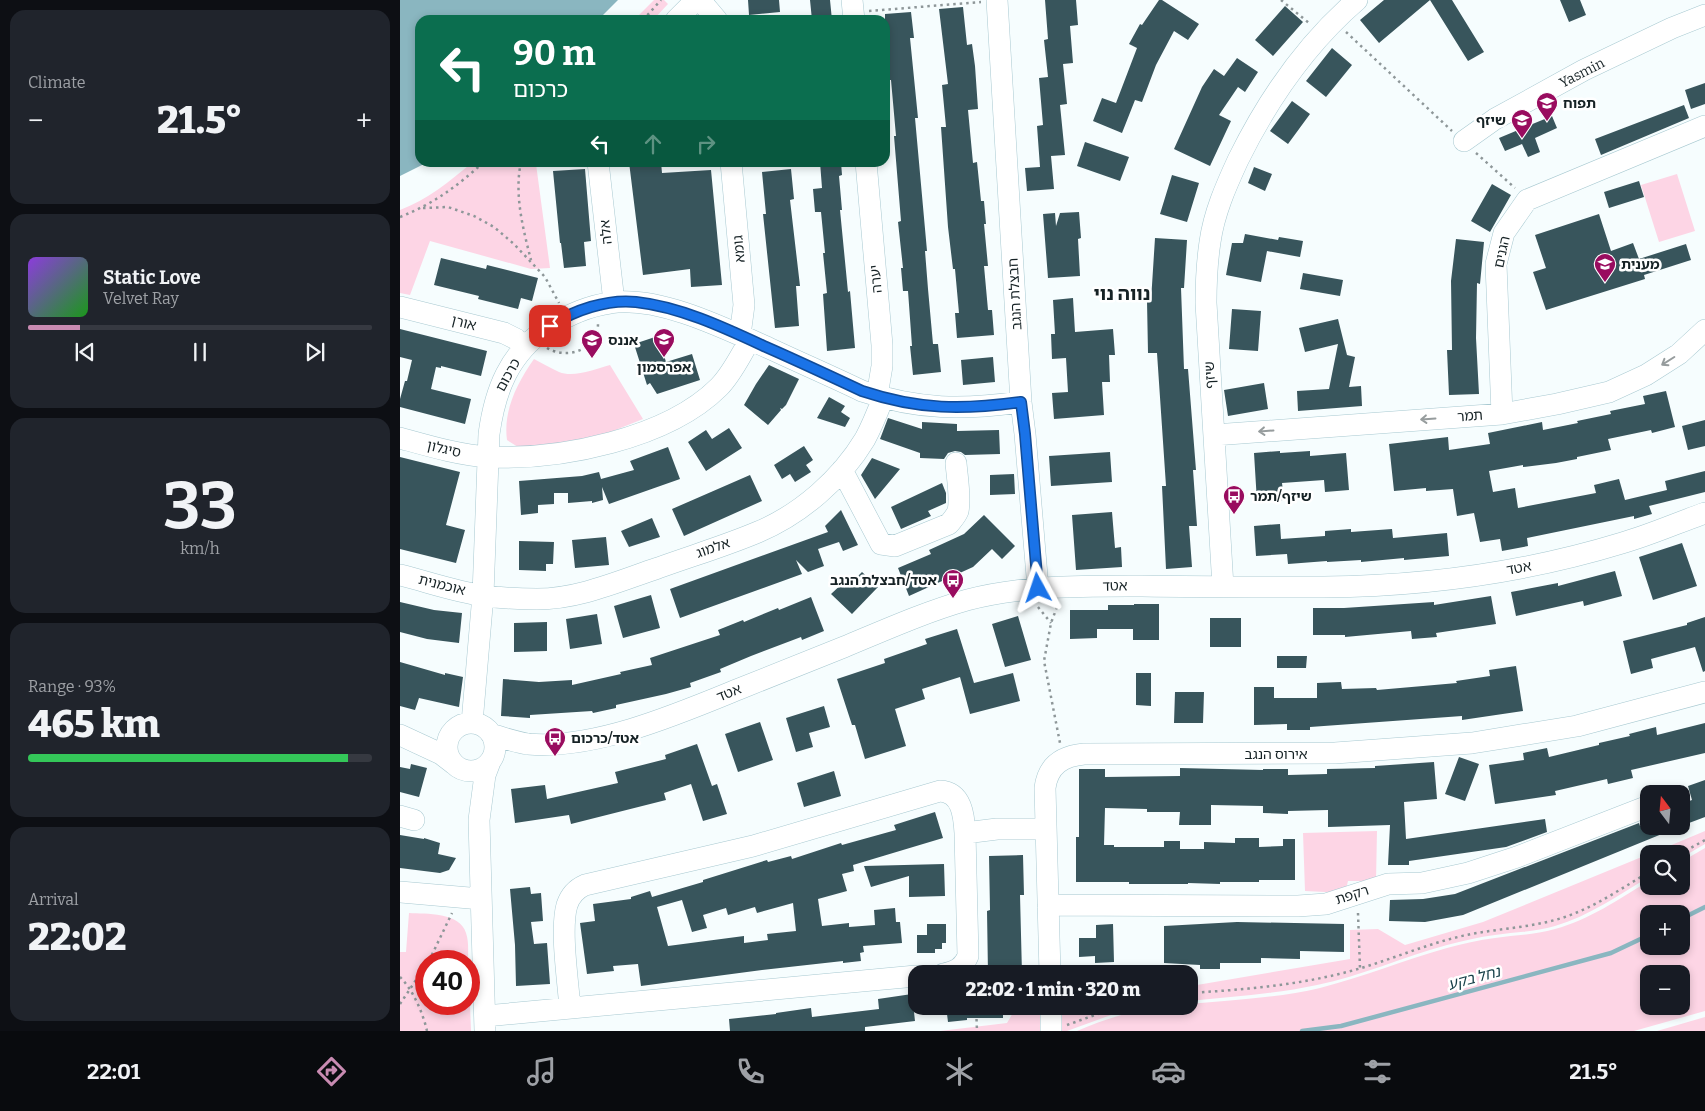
<!DOCTYPE html>
<meta charset="utf-8">
<style>
:root{--surface:#171b24;--page:#20242c;--text:#f1f3f6;--muted:#9ea1a6;--line:#363941;--accent:#c98bb2}
body{margin:0;font-family:Bitter,"Noto Sans Hebrew",serif;background:var(--page);color:var(--text);height:100vh;display:flex;flex-direction:column;font-size:19px;white-space:nowrap}
*{box-sizing:border-box;margin:0}
p{font-size:16px;color:var(--muted)}
.icon{flex:none;width:28px;height:28px;fill:none;stroke:currentColor;stroke-width:2;stroke-linecap:round;stroke-linejoin:round}
.map{position:relative;flex:1;overflow:hidden}
.side{display:flex;flex-direction:column;gap:10px;padding:10px;background:#0d0f14;width:400px}
.side>*{flex:none}
.hud{position:absolute;left:15px;top:15px;width:475px;height:152px;border-radius:15px;box-shadow:0 2px 8px #0003;background:#0b6e4f;color:#fff;overflow:hidden}
.needle{width:32px;rotate:344deg}
.tools{position:absolute;left:1240px;top:785px;display:grid;gap:10px}
.tools a{display:grid;place-items:center;width:50px;height:50px;border-radius:10px;background:var(--surface);box-shadow:0 2px 8px #0003;font-size:25px}
.speed{position:absolute;left:15px;top:950px;display:flex;gap:10px;font-size:25px;font-weight:700;text-align:center}
.speed>*{display:grid;place-content:center;width:65px;height:65px;border-radius:50%;background:var(--surface);box-shadow:0 2px 8px #0003;line-height:1}
.speed .limit{border:8px solid #d22;background:#fff;color:#111}
.pin{position:absolute;display:grid;place-items:center;width:42px;height:42px;color:#fff;margin:-21px;border-radius:10px;box-shadow:0 2px 8px #0006}
.me{position:absolute;width:55px;margin:-28px;rotate:355deg;stroke-linejoin:round;filter:drop-shadow(0 0 4px #0008)}
.turn{display:flex;align-items:center;gap:18px;height:105px;padding:0 15px;font-size:22px}
.turn .icon{width:65px;height:65px;stroke-width:2.5}
.turn b{display:block;font-size:35px;line-height:42px}
.lanes{display:flex;align-items:center;height:48px;padding:0 15px;background:#0003;justify-content:center;gap:25px;direction:ltr}
.lanes .off{opacity:.35}
.big{font-size:38px;font-weight:800;line-height:1.1}
.side .tile{flex:1;display:flex;flex-direction:column;justify-content:center;gap:8px;min-width:0;padding:0 18px;border-radius:15px;background:var(--page)}
.side .dial{align-items:center;gap:0}
.dial b{font-size:65px;line-height:1}
.song{display:flex;align-items:center;gap:15px}
.cover{width:60px;height:60px;border-radius:8px;background:linear-gradient(135deg,hsl(270 70% 55%),hsl(120 70% 35%))}
.played{height:5px;border-radius:2px;background:linear-gradient(90deg,var(--accent) 15%,var(--line) 15%)}
.keys{display:flex;justify-content:space-around;direction:ltr}
.heat{display:flex;justify-content:space-between;align-items:center;font-size:28px;direction:ltr}
.charge{height:8px;border-radius:4px;background:linear-gradient(90deg,#34c759 93%,var(--line) 0)}
.trip{position:absolute;left:508px;top:965px;width:290px;height:50px;border-radius:15px;background:var(--surface);box-shadow:0 2px 8px #0003;font-weight:800;line-height:50px;text-align:center}
.tab-bar{display:flex;height:80px;justify-content:space-around;align-items:center;background:#090b0e;color:var(--muted)}
.tab-bar .icon{width:35px;height:35px}
.tab-bar .current{color:var(--accent)}
.tab-bar b{font-size:22px;color:var(--text)}
main{display:flex;flex:1;min-height:0}
.map>svg:first-child{display:block}
.green{fill:#fdd5e5;fill-rule:evenodd}
.water{fill:#8ab6c0}
.lines{fill:none;stroke-linecap:round;stroke-linejoin:round}
.stream{stroke:#8ab6c0;stroke-width:4.5}
.building{fill:#38555c;fill-rule:evenodd}
.minor-casing{stroke:#a8c9d1;stroke-width:22}
.path{stroke:#8e9799;stroke-width:2.5;stroke-dasharray:2.5 4;stroke-linecap:butt}
.minor{stroke:#fff;stroke-width:21}
.oneway{stroke:#969c9d}
.route-casing{stroke:#114b97;stroke-width:12}
.route{stroke:#1a73e8;stroke-width:9}
.labels{text-anchor:middle;dominant-baseline:central;stroke-width:5;stroke-linejoin:round;paint-order:stroke}
.street-label{font-size:14px;fill:#162225;stroke:#fff}
.poi-label{font-size:14px;font-weight:bold;fill:#162225;stroke:#fff;text-anchor:start}
.water-label{font-size:15px;font-style:italic;fill:#174049;stroke:#fff}
.district-label{font-size:19px;font-weight:bold;fill:#162225;stroke:#fff}
</style>
<main>
<section class="side">
<div class="tile"><p>Climate</p>
<div class="heat"><a>−</a><b class="big">21.5°</b><a>+</a></div>
</div>
<div class="tile">
<div class="song"><i class="cover"></i><div><b>Static Love</b><p>Velvet Ray</p></div></div>
<div class="played"></div>
<div class="keys"><svg class="icon" aria-label="previous" viewBox="0 0 24 24"><path d="M18 5L8 12l10 7zM5 5v14"/></svg><svg class="icon" aria-label="pause" viewBox="0 0 24 24"><path d="M8 5v14M16 5v14"/></svg><svg class="icon" aria-label="next" viewBox="0 0 24 24"><path d="M6 5l10 7-10 7zM19 5v14"/></svg></div>
</div>
<div class="tile dial"><b>33</b><p>km/h</p></div>
<div class="tile"><p>Range · 93%</p><b class="big">465 km</b><div class="charge"></div></div>
<div class="tile"><p>Arrival</p><b class="big">22:02</b></div>
</section>
<div class="map">
<svg width="1305" height="1031" viewBox="0 0 1305 1031">
<rect width="100%" height="100%" fill="#f6fdfe"/>
<path class="green" d="M254,0H264L268,4L253,20H234Z
M73,162L150,163L136,164L150,268L131,269L30,241L10,295L0,293V210C27,200 50,181 73,162Z
M1277,174L1295,231L1259,242L1241,185Z
M134,359C142,363 150,368 159,372C174,378 195,369 210,365L243,419L208,433L171,441L133,447H118L107,440C103,411 117,383 134,359Z
M977,831L976,881H948L945,893L905,891L903,833Z
M1305,831V844L1281,858V854H1250Z
M1305,848V1011L1234,1031H677C713,1015 749,1006 789,1006V1004C832,1000 878,998 920,988C963,977 1004,960 1047,948C1062,944 1079,940 1095,938C1115,935 1135,935 1155,929C1189,920 1219,899 1249,881V886H1281V862ZM1249,914H1281V946H1249ZM1249,974H1281V1006H1249Z
M1249,854V877C1219,895 1189,916 1155,926C1135,932 1115,932 1095,935C1079,937 1063,941 1047,945C1003,957 961,976 917,985C875,994 831,997 789,1001V985H797L950,959V930L978,929L1005,945L1083,922Z
M9,913C26,914 60,912 66,933C69,942 68,952 68,961H26V1004H69V978L71,1031H0V952H6Z
M617,1006H746L722,1011L667,1031H540L607,1023Z
M1305,1017V1031H1257Z"/>
<path class="water" d="M0,0H218L198,20H20V162L26,163L0,176Z"/>
<g class="lines">
<path class="stream" d="M1281,919L1305,907
M902,1031L941,1026L1211,953L1249,935"/>
</g>
<path class="building" d="M348,0H379L380,12L349,15Z
M410,0H430L432,20H412Z
M645,0H676L678,25L670,26L673,63L663,64L667,104L660,105L665,155L651,156L654,189L627,191L625,168L640,167L637,126L643,125L639,78L648,77L644,40L648,39Z
M759,0H762L799,24L788,40L774,31L756,65L742,102L735,100L722,133L693,121L702,98L716,103L737,48L729,44L740,24L742,25Z
M984,0H1052L1084,52L1068,61L1030,0L979,43L960,20Z
M1160,0H1180L1186,15L1169,22Z
M885,6L903,22L873,56L855,40Z
M563,7L567,45L572,44L575,66L578,109L568,110L573,163L577,162L581,201H584L586,224H584L588,266H584L588,310H592L594,335L557,338L555,313H559L555,269H553L548,227L541,127H546L542,85L548,84L539,9Z
M511,12L514,38H510L518,118H515L527,251H525L528,289L533,344H538L541,372L513,375L510,346H512L508,291H503L501,268H503L498,222L501,221L494,136H496L491,80H489L485,39V14Z
M932,48L952,65L926,97L906,81Z
M837,58L858,72L845,92L838,87L819,115L831,121L810,166L774,149L802,87L814,69L824,76Z
M1305,83V104L1291,109L1285,90Z
M892,101L910,114L888,144L870,131Z
M1284,105L1289,118L1201,155L1195,139Z
M1152,116L1157,128L1135,138L1140,152L1128,157L1122,144L1105,151L1099,138Z
M685,142L729,157L720,181L677,166Z
M229,162H261L262,173L311,170L322,285L291,287L290,269L243,275Z
M420,162H441L442,175L439,176L442,210H440L448,292L450,291L455,348L427,351L423,294L427,293L423,253H425L421,212H415L413,189L422,188Z
M854,167L872,174L865,191L848,183Z
M185,169L191,241L184,242L186,266L164,268L161,243H160L153,171Z
M391,169L394,199L390,200L400,286H396L399,326L375,328L363,214H366L362,172Z
M772,175L799,183L787,222L760,214Z
M1239,181L1244,197L1209,208L1204,192Z
M1092,184L1111,195L1090,232L1071,221Z
M679,212L681,238L678,239L680,276L648,278L643,214L655,213L656,226L660,213Z
M1199,214L1211,251L1233,243L1239,259L1286,244L1291,260L1244,275L1245,279L1146,310L1133,272L1146,268L1135,235Z
M845,234L878,240L879,237L903,241L900,257L867,251L861,282L826,275L832,243H843Z
M755,238L787,240L784,288H781L784,369H788L796,470H793L797,526H789L792,567L766,569L762,486H766L757,353H748L747,301H751Z
M1056,239L1084,242L1080,284L1077,283L1076,338L1079,394L1049,395L1047,350H1052L1051,281Z
M41,258L86,269L87,265L138,278L132,301L121,298L118,309L78,299L79,296L34,285Z
M903,273L943,280L940,296L900,289Z
M673,298L675,332L713,329L715,355H709L710,382H702L704,415L654,419L652,393L668,392L666,358L652,359L651,334H655L653,300Z
M832,309L861,311L858,351L829,349Z
M938,319L947,355L955,357L949,387L961,386L962,406L898,411L897,391L929,389L938,344L905,352L899,328Z
M0,329L87,351L81,376L41,366V368L36,367L31,389L71,399L65,424L0,407V399L5,381H7L12,360L0,357Z
M258,336L266,362L292,354L300,380L257,394L250,383L247,385L234,344Z
M593,357L595,382L563,385L561,360Z
M369,365L399,379L386,405L382,409L380,408L381,410L368,425L344,405L356,384Z
M864,383L868,409L828,416L824,390Z
M1266,391L1275,427L1252,433L1251,430L1208,439L1211,450L1177,457V459L1156,463L1123,467V465L1089,471L1093,492L1115,488L1118,508L1196,493L1194,485L1219,479L1225,500L1267,490L1265,481L1305,471V492L1249,506L1252,514L1234,519V516L1127,538L1128,546L1102,551L1100,539L1080,542L1074,513L1057,516L1053,489L1026,491V488L994,491L989,444L1048,437L1049,450L1090,444L1088,433L1142,422L1143,430L1178,423L1177,421L1211,414L1210,411L1245,404L1243,396Z
M429,397L445,406L441,412L450,418L445,427L417,418Z
M488,418L522,429V422L557,424V431L599,430L600,454L565,455L561,452L555,451L548,453L544,459L520,458V453L480,439Z
M1305,420V446L1288,450L1282,426Z
M329,428L342,448L306,471L288,442L306,430L312,439Z
M404,446L413,460L406,465L411,472L395,482L390,474L382,479L374,465Z
M268,447L280,479L209,504L202,487L203,500L192,503V501L168,503V493H154V504L138,505V513L121,515L119,481L182,476L199,472L201,479L234,470L230,461Z
M880,451V453L910,451V456L946,453L949,490L925,492L924,480L882,483L884,500L857,502L854,453Z
M710,452L712,482L651,486L649,456Z
M0,457L60,472L46,525L65,530L56,563L0,549Z
M472,458L500,469L475,499L461,475Z
M614,474L615,494L590,495V475Z
M350,475L362,501L284,536L272,509Z
M542,483L546,493V503L528,511L531,516L501,529L491,507Z
M441,510L458,545L443,551L439,542L418,549L424,566L408,572L396,560L402,574L280,618L270,589L428,532L425,526Z
M712,512L715,548L721,547L722,567L676,570L672,515Z
M584,515L615,546L602,559L592,549L573,567L509,596L498,568L531,554L529,550L564,534Z
M252,518L260,537L229,547L221,531Z
M880,524L881,539L925,536V531L951,529V532L992,529L993,538L1047,533L1049,556L1004,560V558L961,562V560L927,562V561L888,564L887,554L856,556L854,526Z
M206,537L209,565L175,568L172,540Z
M119,541L154,542L153,564H146V571L119,570Z
M1282,543L1297,586L1253,600L1239,557Z
M1215,571L1222,596L1184,606L1183,601L1116,616L1111,592L1158,583V586Z
M462,572L478,587L452,614L431,594L444,582L448,586Z
M251,595L260,628L223,638L214,606Z
M1091,596L1096,624L1036,633L1037,637L1012,639L1011,631L945,637V635H913V608H944L1034,602V605Z
M411,597L424,631L402,640L401,637L351,656L320,669L321,672L290,683L291,687L266,694L216,705V708L193,713L192,711L130,715V718L101,716L103,679L139,682L172,680V685L221,674L220,672L252,665L250,658L320,635L318,630L343,620L344,622L378,608L379,610Z
M0,602L34,610L62,613L59,643L27,639L0,632Z
M734,604H759V640H733V629H697V638L670,639V610H708V605H734Z
M197,614L202,644L170,649L166,619Z
M618,616L631,660L605,667L592,624Z
M1305,617V671L1303,672L1295,647L1251,659L1253,668L1231,674L1223,641L1287,625V623Z
M810,618H841V647H810Z
M147,622V651L114,652V623Z
M557,629L574,683L613,673L620,701L570,714L560,677L522,689L525,699L495,709L506,746L465,759L455,725H452L437,679L485,663L484,659L527,644L525,639Z
M877,656H907L906,668H877Z
M0,662L45,675V673L63,677L59,707L19,698L15,710L0,706Z
M1116,666L1123,711L1062,720V716L910,727V730H887V724L854,725V687H874V698H917V683L941,682L942,689L976,688L977,690L1023,686L1057,683L1056,681L1090,676L1089,670Z
M736,673H751V706L736,705Z
M775,692H804L803,723H774Z
M424,706L430,727L409,733L413,747L396,752L386,718Z
M360,722L373,760L338,772L325,734Z
M1305,723V753L1231,770L1233,778L1208,784L1207,779L1155,791L1156,795L1095,804L1089,765L1124,760L1123,753L1147,748L1149,757L1199,745V743L1230,736L1229,734L1256,727L1257,735Z
M297,744L312,786L317,784L327,814L303,821L291,784L264,793L266,800L171,824L169,815L115,823L111,789L145,785L147,799L218,783L215,772L266,759L265,755Z
M1059,757L1079,764L1065,801L1045,794Z
M1034,762L1037,799L1004,802L1006,839L1145,819L1147,832L1106,847L1009,861V865H988L990,825L928,827V810L888,811V814L863,813V806L811,805V825H779L780,812H747V809L705,808L704,845H714V847H764V841H780V849H804V842L835,843V838H859V847L883,846V839H895V880H859V882H820V884L788,883V884H729V882H676V837H679V769H705V777L780,776V768L863,770V769H888V775L927,774V769L975,768V766Z
M11,764L27,768L19,797L0,792V767L10,769Z
M434,771L441,796L404,807L397,783Z
M1305,780V817L1281,826V804L1292,800L1288,786Z
M535,812L543,838L453,865L454,871L442,874L447,891L418,899L422,926L449,923V927L475,925L474,910L495,908L496,922H500L502,943L463,946L464,952L460,953L461,961L443,963V961L362,970L241,986L238,964L213,966L214,971L187,974L180,923L195,921L193,904L231,899V897L250,891L252,897L303,882V880L367,860L368,862L391,856L392,859L441,843L442,845L496,830L494,825ZM282,900L292,932L307,928L303,915L326,908L328,915L355,907L357,913L393,903L396,931L367,934L368,940L344,943V936L268,946L257,907Z
M1239,823L1240,826L1279,827L1063,915L1025,922L989,921L990,900L1023,899L1055,894Z
M0,835L24,839V838L40,843L38,854L56,858L49,870L40,873L0,868Z
M623,855L624,895H620L622,974H588L587,911L590,910L589,856Z
M544,864L545,896L509,897V876L471,887L464,866Z
M130,887L131,894L141,893L143,921L131,922L134,944L147,943L150,984L116,986L115,945L110,889Z
M837,922L944,924V952L900,951V959L861,958V963H820V969H800V965L764,963V926Z
M527,924H546V943H542V949H535V953H517V935H527Z
M713,924L714,962L695,963V956L679,957V938H696V925Z
M512,994L515,1021L465,1027V1031H330L329,1019L376,1014V1013L411,1008L412,1017L479,1009L478,999Z
M546,1006H603V1018H567V1020L548,1022Z"/>
<g class="lines">
<g class="minor-casing">
<path id="minor" d="M300,0L317,20
M452,0L454,20
M597,0L621,402L625,434L638,588
M276,20L296,0
M1064,141L1095,119L1184,70L1272,28L1305,15
M198,162L214,302
M331,162L344,305L340,335
M466,162L482,345V366L477,396
M0,307L104,333L116,339L124,347
M1102,414L1096,264L1104,233L1127,200L1305,126
M814,435L1102,414L1157,404L1209,392L1246,375L1279,354L1305,330
M0,438C29,446 59,455 89,457C160,460 267,439 319,387C332,374 340,356 350,340
M442,470L481,544L495,546L549,524C552,520 556,516 558,511C561,499 557,476 556,463
M0,575C28,582 56,592 85,596C102,598 120,599 137,599C179,599 219,581 258,568C291,556 325,546 358,532C401,514 441,479 465,439C472,426 478,411 483,398
M823,587L806,303C806,282 807,262 810,242C814,213 826,186 838,160C868,99 906,44 957,0
M47 747a24 24 0 1 1 48 0a24 24 0 1 1-48 0Z
M72,723L83,595L89,434C95,390 109,354 147,328C166,316 188,306 210,303C259,295 328,330 373,350C403,364 433,377 462,391C519,410 563,410 621,402
M91,734C103,738 115,742 128,744C194,750 278,714 339,689C374,675 409,661 444,647C485,630 525,612 567,600C624,585 684,586 742,586C803,587 864,587 924,587C1024,586 1127,572 1222,543C1250,535 1277,523 1305,513
M0,735L41,754L54,764
M0,816L14,820
M0,892L81,899
M648,905L898,906L926,904L988,884L1022,883L1068,873L1117,857L1243,808
M543,974C555,972 563,968 568,956L565,833
M650,974L645,788C648,765 663,756 684,754L935,753L1072,743L1177,726L1305,692
M651,1006V1030
M170,1008C168,981 160,929 167,905C170,896 176,889 185,885L353,846L540,791C562,792 564,816 565,833L597,829H646
M85,1016L516,976
M85,1031L79,820L85,775L90,762"/>
</g>
<path class="path" d="M881,0L909,23
M469,11L581,2
M243,20L261,0
M946,32L1052,131
M1076,153L1115,188
M121,162C114,194 123,229 131,260
M23,208L48,207L74,216L94,227L114,244L145,277L159,303
M0,217C35,203 56,187 84,162
M147,348C164,358 188,353 196,334C198,331 198,326 198,322
M638,607L651,623
M657,607L651,623L644,661L660,743
M1280,854L1305,840
M958,913L960,968
M29,961L52,913
M0,977C13,990 23,1013 27,1031
M789,993C839,990 890,986 939,974C978,965 1015,948 1054,938C1087,929 1122,929 1155,920C1189,911 1219,890 1249,872
M0,1004L26,965
M576,1006L577,1031
M667,1025L720,1006"/>
<use href="#minor" class="minor"/>
</g>
<defs><path id="oneway-shaft" d="M-6 0H5M1.5-3L5.5 0L1.5 3" fill="none" stroke-width="1.6" stroke-linecap="round" stroke-linejoin="round" transform="scale(1.25)"/></defs>
<g class="oneway">
<use href="#oneway-shaft" transform="translate(1268 361) rotate(148)"/>
<use href="#oneway-shaft" transform="translate(1028 419) rotate(176)"/>
<use href="#oneway-shaft" transform="translate(866 431) rotate(176)"/>
</g>
<g class="lines">
<g class="route-casing">
<path id="route" d="M150,326C174,310 207,299 236,302C281,307 325,328 366,347C398,361 430,376 462,391C519,410 563,410 621,402L625,434L638,588"/>
</g>
<use href="#route" class="route"/>
</g>
<defs>
<g id="school-pin" transform="scale(1.125)"><path d="M0 17L-7.5 6A9.5 9.5 0 1 1 7.5 6Z" fill="#990c5f" stroke="#fff"/><path d="M0-5L7-2L0 1L-7-2ZM-4 1L0 2.5L4 1V4Q0 6-4 4Z" fill="#fff"/></g>
<g id="bus-pin" transform="scale(1.125)"><path d="M0 17L-7.5 6A9.5 9.5 0 1 1 7.5 6Z" fill="#990c5f" stroke="#fff"/><path d="M-5-6H5V4H4V6H2V4H-2V6H-4V4H-5ZM-3.5-4V0h7V-4ZM-3.5 1.2v1.5H-2V1.2ZM2 1.2v1.5H3.5V1.2Z" fill="#fff"/></g>
</defs>
<g fill-rule="evenodd">
<use href="#school-pin" x="1147" y="103"/>
<use href="#school-pin" x="1122" y="120"/>
<use href="#school-pin" x="1205" y="264"/>
<use href="#school-pin" x="264" y="339"/>
<use href="#school-pin" x="192" y="340"/>
<use href="#bus-pin" x="834" y="496"/>
<use href="#bus-pin" x="553" y="580"/>
<use href="#bus-pin" x="155" y="738"/>
</g>
<g class="labels">
<g class="street-label">
<text transform="translate(1182 73) rotate(-27)">Yasmin</text>
<text transform="translate(206 232) rotate(-96)">אלה</text>
<text transform="translate(339 249) rotate(-95)">גומא</text>
<text transform="translate(1102 252) rotate(-78)">הגנים</text>
<text transform="translate(476 279) rotate(-95)">יערה</text>
<text transform="translate(615 294) rotate(-93)">חבצלת הנגב</text>
<text transform="translate(64 323) rotate(14)">אורן</text>
<text transform="translate(108 375) rotate(-61)">כרכום</text>
<text transform="translate(810 375) rotate(-93)">שיזף</text>
<text transform="translate(1070 416) rotate(-4)">תמר</text>
<text transform="translate(44 449) rotate(13)">סיגלון</text>
<text transform="translate(313 548) rotate(-19)">אלמוג</text>
<text transform="translate(1119 568) rotate(-11)">אטד</text>
<text transform="translate(42 585) rotate(14)">אוכמנית</text>
<text transform="translate(715 586) rotate(-1)">אטד</text>
<text transform="translate(329 693) rotate(-22)">אטד</text>
<text x="876" y="754">אירוס הנגב</text>
<text transform="translate(952 895) rotate(-18)">רקפת</text>
</g>
<g class="poi-label">
<text x="1163" y="103">תפוח</text>
<text x="1106" y="120" text-anchor="end">שיזף</text>
<text x="1221" y="264">מענית</text>
<text x="208" y="340">אננס</text>
<text x="264" y="367" text-anchor="middle">אפרסמון</text>
<text x="850" y="496">שיזף/תמר</text>
<text x="537" y="580" text-anchor="end">אטד/חבצלת הנגב</text>
<text x="171" y="738">אטד/כרכום</text>
</g>
<g class="water-label">
<text transform="translate(1074 978) rotate(-15)">נחל בקע</text>
</g>
<g class="district-label">
<text x="722" y="293">נווה נוי</text>
</g>
</g>
</svg>
<div class="tools">
<a><svg class="needle" viewBox="-14 -14 28 28"><path d="M0-13l5 13h-10z" fill="#e53935"/><path d="M0 13l5-13h-10z" fill="#9ea1a6"/></svg></a>
<a><svg class="icon" aria-label="search" viewBox="0 0 24 24"><circle cx="10" cy="10" r="6"/><path d="M15 15l6 6"/></svg></a>
<a>+</a>
<a>−</a>
</div>
<div class="speed"><div class="limit">40</div></div>
<div class="pin" style="left:150px;top:326px;background:#d93025"><svg class="icon" aria-label="arrive" viewBox="0 0 24 24"><path d="M6 21V4h12l-3 4 3 4H6"/></svg></div>
<svg class="me" style="left:638px;top:588px" viewBox="-20 -20 40 40"><path d="M0-17L14 15 0 8-14 15z" fill="#1a73e8" stroke="#fff" stroke-width="4"/></svg>
<div class="trip">22:02 · 1 min · 320 m</div>
<div class="hud">
<div class="turn"><svg class="icon" aria-label="left" viewBox="0 0 24 24"><path d="M17 20v-9H6M10 6l-5 5 5 5"/></svg><div><b>90 m</b>כרכום</div></div>
<div class="lanes"><svg class="icon" aria-label="left" viewBox="0 0 24 24"><path d="M17 20v-9H6M10 6l-5 5 5 5"/></svg><svg class="icon off" aria-label="ahead" viewBox="0 0 24 24"><path d="M12 20V5M6 11l6-6 6 6"/></svg><svg class="icon off" aria-label="right" viewBox="0 0 24 24"><path d="M7 20v-9h11M14 6l5 5-5 5"/></svg></div>
</div>
</div>
</main>
<nav class="tab-bar">
<b>22:01</b>
<svg class="icon current" aria-label="directions" viewBox="0 0 24 24"><path d="M12 3l9 9-9 9-9-9zM9 14v-3h6M13 9l2 2-2 2"/></svg>
<svg class="icon" aria-label="music" viewBox="0 0 24 24"><path d="M9 18V5l10-2v13"/><circle cx="6" cy="18" r="3"/><circle cx="16" cy="16" r="3"/></svg>
<svg class="icon" aria-label="phone" viewBox="0 0 24 24"><path d="M5 4h4l2 5-3 2q2 4 5 5l2-3 5 2v4C11 20 4 13 5 4z"/></svg>
<svg class="icon" aria-label="climate" viewBox="0 0 24 24"><path d="M12 3v18M4 7l16 10M4 17L20 7"/></svg>
<svg class="icon" aria-label="car" viewBox="0 0 24 24"><path d="M5 17H2v-5l4-1 3-4h7l3 4 3 1v5h-3M9 17h6M6 11h13"/><circle cx="7" cy="17" r="2"/><circle cx="17" cy="17" r="2"/></svg>
<svg class="icon" aria-label="filters" viewBox="0 0 24 24"><path d="M4 7h16M4 17h16"/><circle cx="9" cy="7" r="2"/><circle cx="15" cy="17" r="2"/></svg>
<b>21.5°</b>
</nav>
